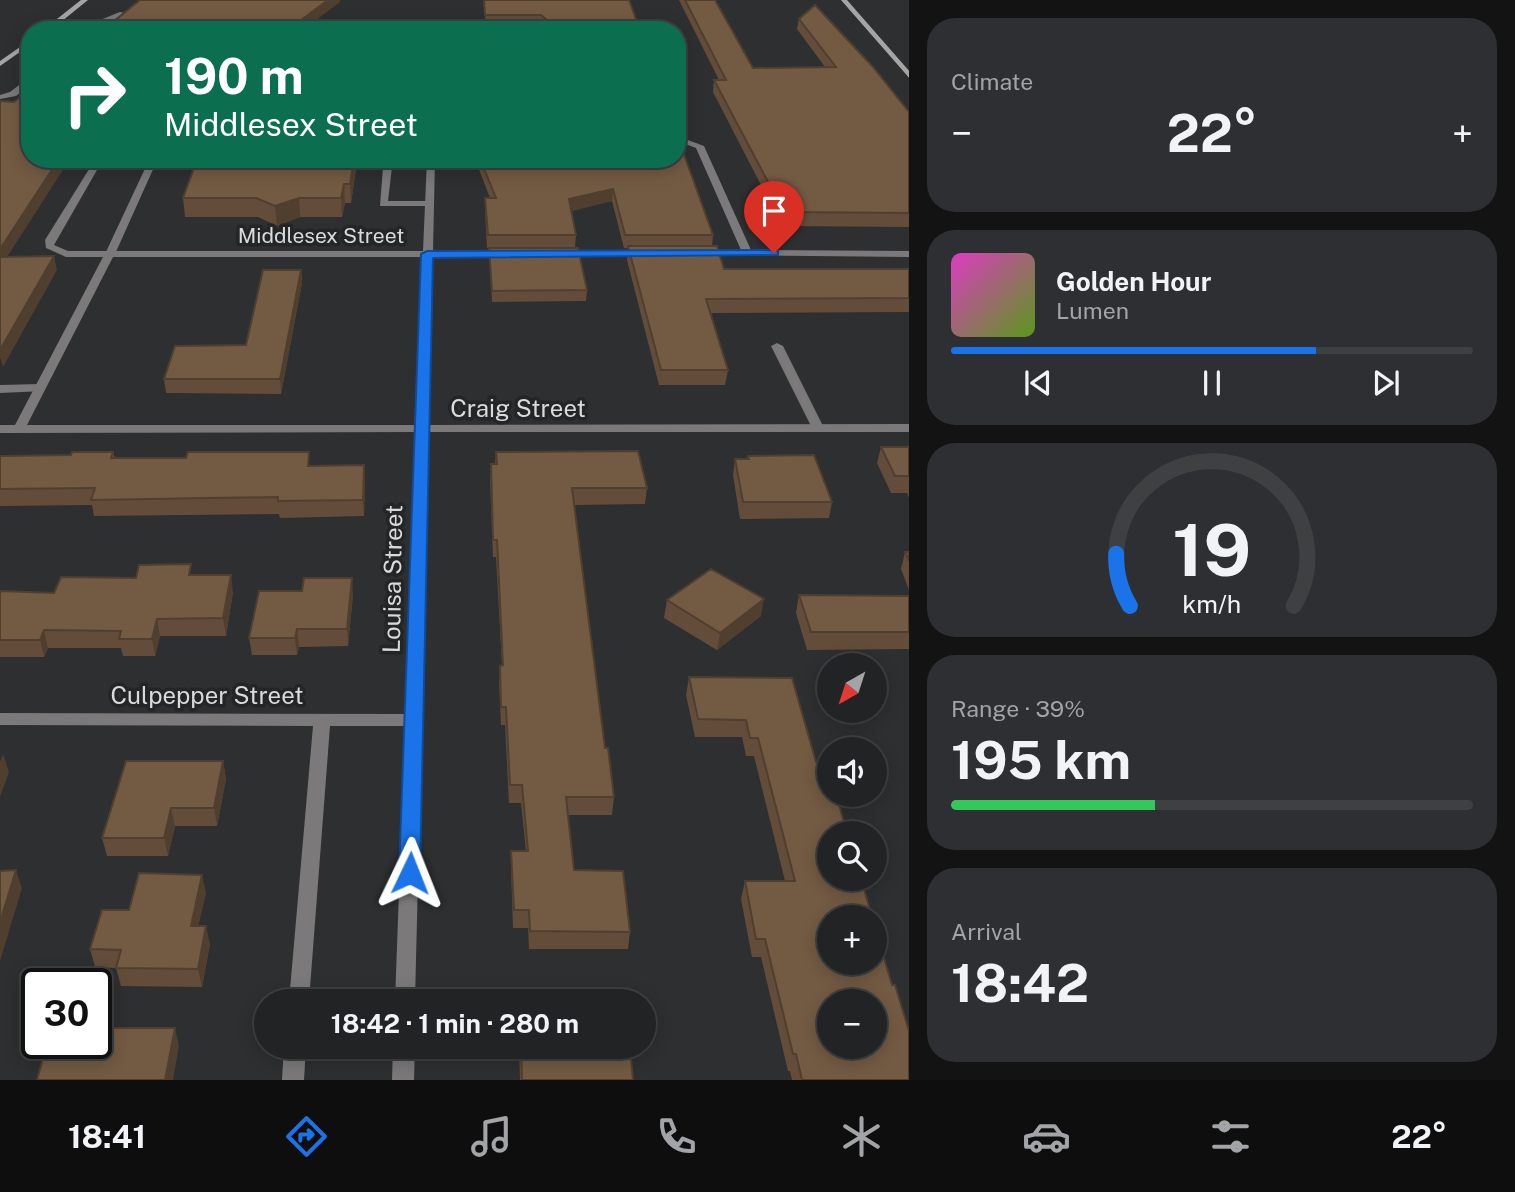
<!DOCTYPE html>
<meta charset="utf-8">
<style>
:root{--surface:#222325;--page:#2e2f32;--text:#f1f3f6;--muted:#a2a4a7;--line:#3f4042;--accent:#1a73e8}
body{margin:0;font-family:"Public Sans",sans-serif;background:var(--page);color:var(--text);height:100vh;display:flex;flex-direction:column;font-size:26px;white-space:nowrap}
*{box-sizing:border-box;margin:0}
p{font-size:23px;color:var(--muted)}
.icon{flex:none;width:38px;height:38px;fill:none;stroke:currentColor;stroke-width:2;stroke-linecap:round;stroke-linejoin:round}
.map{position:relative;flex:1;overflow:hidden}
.drawer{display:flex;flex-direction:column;gap:18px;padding:18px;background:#131314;width:606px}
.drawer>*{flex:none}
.guide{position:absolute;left:21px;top:21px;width:665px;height:147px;border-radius:28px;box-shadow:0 4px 18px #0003,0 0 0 2px var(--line);background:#0b6e4f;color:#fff;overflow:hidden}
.needle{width:46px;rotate:219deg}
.tools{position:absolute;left:817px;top:653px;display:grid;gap:14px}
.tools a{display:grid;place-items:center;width:70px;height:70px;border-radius:50%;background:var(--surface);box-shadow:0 4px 18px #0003,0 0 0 2px var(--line);font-size:35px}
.speed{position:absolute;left:21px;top:968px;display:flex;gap:14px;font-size:35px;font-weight:700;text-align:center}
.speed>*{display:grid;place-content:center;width:91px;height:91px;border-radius:50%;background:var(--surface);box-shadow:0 4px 18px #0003,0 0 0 2px var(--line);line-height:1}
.speed .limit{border:4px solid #111;border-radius:10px;background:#fff;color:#111}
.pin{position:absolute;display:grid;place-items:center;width:60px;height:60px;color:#fff;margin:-72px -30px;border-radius:50% 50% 50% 0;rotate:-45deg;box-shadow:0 0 7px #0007}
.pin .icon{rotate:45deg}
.me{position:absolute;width:77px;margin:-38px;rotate:2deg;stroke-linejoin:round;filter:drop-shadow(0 0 5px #0008)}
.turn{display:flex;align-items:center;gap:24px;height:147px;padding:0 28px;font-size:32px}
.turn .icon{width:91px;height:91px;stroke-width:2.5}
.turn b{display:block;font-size:49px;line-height:60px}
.big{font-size:52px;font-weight:700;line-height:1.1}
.drawer .tile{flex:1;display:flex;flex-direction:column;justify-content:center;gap:10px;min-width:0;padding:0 24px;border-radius:28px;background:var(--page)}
.drawer .dial{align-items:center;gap:0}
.dial svg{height:182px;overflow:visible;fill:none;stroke:var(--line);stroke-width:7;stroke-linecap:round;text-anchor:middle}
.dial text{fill:var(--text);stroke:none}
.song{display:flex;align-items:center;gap:21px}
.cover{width:84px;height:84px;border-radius:10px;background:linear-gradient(135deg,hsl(310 70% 55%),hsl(90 70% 35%))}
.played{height:7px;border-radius:4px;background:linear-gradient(90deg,var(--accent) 70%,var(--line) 70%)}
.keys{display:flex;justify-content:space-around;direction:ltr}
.heat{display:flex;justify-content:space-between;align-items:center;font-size:38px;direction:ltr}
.charge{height:10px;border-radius:5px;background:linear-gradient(90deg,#34c759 39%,var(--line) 0)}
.trip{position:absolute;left:254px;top:989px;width:402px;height:70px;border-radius:35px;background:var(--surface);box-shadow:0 4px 18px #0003,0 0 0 2px var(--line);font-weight:700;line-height:70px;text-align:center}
.tab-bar{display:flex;height:112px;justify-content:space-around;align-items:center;background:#0e0e0f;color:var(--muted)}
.tab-bar .icon{width:49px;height:49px}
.tab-bar .selected{color:var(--accent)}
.tab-bar b{font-size:32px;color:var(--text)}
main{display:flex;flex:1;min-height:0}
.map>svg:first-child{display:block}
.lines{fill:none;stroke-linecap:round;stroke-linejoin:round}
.lane{fill:#7b797a;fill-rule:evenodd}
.street{fill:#7b797a;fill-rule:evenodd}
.secondary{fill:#a7a4a4;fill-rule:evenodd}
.wall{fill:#634d3a}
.shaded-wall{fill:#503f2f}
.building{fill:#735a43;stroke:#503f2f;stroke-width:2;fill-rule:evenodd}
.route{fill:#1a73e8;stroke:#114b97;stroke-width:2}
.labels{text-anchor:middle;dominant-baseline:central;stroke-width:7;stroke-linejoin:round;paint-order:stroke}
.far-street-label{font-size:21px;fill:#d9dadb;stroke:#232527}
.street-label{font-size:24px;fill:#d9dadb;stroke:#232527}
</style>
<main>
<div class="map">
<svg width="910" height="1080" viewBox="0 0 910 1080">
<rect width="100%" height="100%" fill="#2d2f31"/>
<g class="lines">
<path class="lane" d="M120,12L125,13C108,27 74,29 55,21L58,19L100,20Z
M451,27L541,28L544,30H448Z
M27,79H30V85L16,96L0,99V95L10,92Z
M149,160H221L225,163L221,166L155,165L115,254L106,256L105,254Z
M388,161L434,163V167L431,168L392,167L388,201H429L432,202V206H380L383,167H339L335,164L339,161Z
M777,343L783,346L824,428L822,431H814L812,428L771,346Z
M40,384L44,385V391L0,393V385Z"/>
<path class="street" d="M451,27L454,30H395L398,28Z
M677,136L704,146L751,250L910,251V257L697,255V251L701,250H741L696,148L677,141Z
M113,159H158L152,165L120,163L97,170L54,245L68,251H423L427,159H435L433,251H506L511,254L506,257H433L429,425L910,424V432H429L415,1001H395L405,726H330L309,1001H289L313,726L0,725V713L406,714L416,432L0,433V425H15L103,257H66L46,248L45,240L91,166ZM113,257H423L417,425H27Z
M646,250L650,251V255L561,257L556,254L561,251Z
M284,1046H306L304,1080H282Z
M393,1046H415L414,1080H392Z"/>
<path class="secondary" d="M81,0H88L51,30H43Z
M841,0H847L910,72V79Z
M30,40V45L0,66V61Z"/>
</g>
<path class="wall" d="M484,0L640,30H486Z
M679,0H715L753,68L825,67L797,29L799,19L909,112V227L782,226L713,92L714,80H719Z
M475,159H677L713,235L712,246L724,269H909V312L711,313L728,370L725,385H659L627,260L628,248H624L612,201L571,211L576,235L575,248H487L485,211V198H490Z
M202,165L356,169L351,203H345L342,217H300L277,226L258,217H185L183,198Z
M489,248L587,290L586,301L492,302Z
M301,270L302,283L281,394L166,393L164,379L246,345Z
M881,447H909V498L907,493H891L877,463Z
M113,452L115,458L310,466L364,465L365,482L364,516L280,518L279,514L94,516L92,505L0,506V456L71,455Z
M496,452L647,488L645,504L574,505L605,748L614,797L612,815H568L574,870L630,932L628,949H529L528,928H513L511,869V851H526L521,803H509L505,725H501L499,683L500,666H502L496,557H493L490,480L491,464H495Z
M748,456L832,502L829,518L740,519L733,475L735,459H747Z
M905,552H909V590L901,569Z
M193,575L233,592L226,636H160L155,656H123L121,648H48L44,657H0V591L54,593L136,578Z
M353,595L348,646L299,647L297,655H252L249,638Z
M799,595H909V649L807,650L796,613Z
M667,600L761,616L717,650L664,618Z
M689,677L792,678L909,1080H792L790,1071H788L761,957H752L741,899L745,881H785L754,756H746L742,737H695L686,695Z
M223,761L226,779L217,826H175L168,856H107L102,838Z
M206,893L198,926L210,944L202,987L121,986L116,968L95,967L90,949L129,910Z
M519,1046H608V1048L633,1080H520Z"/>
<path class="shaded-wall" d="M328,0H340V2L303,30H288Z
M59,159H70L0,268V249Z
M354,159H355L356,169L351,203L350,184Z
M344,184L345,203L342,217L341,198Z
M613,189L612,201L568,212L569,199Z
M299,198L300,217L277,226L275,206Z
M54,256L57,270L3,367L0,357V350Z
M301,270L302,283L281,394L280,379Z
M364,465L365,482L364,516L363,500Z
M231,575L233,592L226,636L223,618Z
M352,578L353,595L348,646L347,629Z
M764,599L761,616L717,650L720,633Z
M157,619L160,636L155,656L152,639Z
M297,629L299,647L297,655L295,638Z
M44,630L48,648L44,657L40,640Z
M3,754L9,772L0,797V762Z
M223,761L226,779L217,826L214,808Z
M171,808L175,826L168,856L164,838Z
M16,870L22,888L0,961V922Z
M202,875L206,893L194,944L191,926Z
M206,926L210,944L202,987L198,969Z
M175,1028L179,1046L173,1080H165Z"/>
<path class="building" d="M140,0H328L288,30H103Z
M484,0H629L640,30H486V22H544L547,20L541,15H485Z
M685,0H715L753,68L836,67L799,19L815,5L873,67L909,112V213L784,212L714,80H726Z
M351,26H380L379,30H350Z
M30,89V142L27,145H30V159H59L0,249V101L14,102Z
M677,135L713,235H625L613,189L569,199L576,235H488L485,198H496L480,159H677Z
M203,159H354L350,184H344L341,198H299L275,206L256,198H183L194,168L202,165Z
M628,246H717L724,269H909V298L706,299L728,370H661Z
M489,248H578L587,290L492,291Z
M54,256L0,350V257Z
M263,270H301L280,379H164L175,346L246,345Z
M881,447H909V476H895Z
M638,451L647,488H572L605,748H608L614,797H566L574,870L623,871L630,932L530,931L529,910H514L511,851H528L522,785H510L506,707H501L500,666L503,665L497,540H493L491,464H497L496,452Z
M72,452H113L111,458H186L188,452H309L308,466L364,465L363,500L278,501V497L91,500L95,488L0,489V456L71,455Z
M814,455L832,502H743L735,459H749L748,456Z
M905,552H909V561Z
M191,564L189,575H231L223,618L157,619L152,639H119L121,631L44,630L40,640H0V591L54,593L61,577L136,578L139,565Z
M711,569L764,599L720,633L667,600Z
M304,578H352L347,629H297L295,638H249L259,591H302Z
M799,595L909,596V632H811Z
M689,677L792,678L816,762H826L830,773V794H836L847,833H830V878H861L872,917H830V962H875V927L892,985H895L909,1031V1080H802L796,1054H793L765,939H756L745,881H795L758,738H750L746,720L698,719ZM830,1001H875V1046H830Z
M126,761H223L214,808H171L164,838H102Z
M16,870L0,922V871Z
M139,873L202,875L191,926H206L198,969L116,968L121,950L90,949L102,910H129Z
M529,993H602L603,1001H529Z
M96,1028H175L165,1080H37L47,1043H96Z
M521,1046H608V1048H630L633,1080H522Z"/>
<path class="route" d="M774,250L778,251V255L433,258L420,873L417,880L410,882L402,880L399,873L421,254L427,251Z"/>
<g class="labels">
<g class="far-street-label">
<text x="321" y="235">Middlesex Street</text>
</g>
<g class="street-label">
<text x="518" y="408">Craig Street</text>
<text transform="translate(392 579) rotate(-89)">Louisa Street</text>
<text x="207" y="695">Culpepper Street</text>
</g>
</g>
</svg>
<div class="tools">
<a><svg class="needle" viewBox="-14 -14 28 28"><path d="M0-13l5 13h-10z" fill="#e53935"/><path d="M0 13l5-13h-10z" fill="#a2a4a7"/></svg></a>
<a><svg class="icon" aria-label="sound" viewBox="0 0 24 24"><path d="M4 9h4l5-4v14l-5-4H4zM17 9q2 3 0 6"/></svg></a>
<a><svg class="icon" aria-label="search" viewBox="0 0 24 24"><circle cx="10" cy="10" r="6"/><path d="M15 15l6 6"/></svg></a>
<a>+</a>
<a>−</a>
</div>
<div class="speed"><div class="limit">30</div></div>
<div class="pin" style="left:774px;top:253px;background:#d93025"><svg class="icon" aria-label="arrive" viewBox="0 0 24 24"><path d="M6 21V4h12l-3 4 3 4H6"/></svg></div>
<svg class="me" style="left:410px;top:873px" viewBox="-20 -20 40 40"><path d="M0-17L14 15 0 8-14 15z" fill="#1a73e8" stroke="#fff" stroke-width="4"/></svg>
<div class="trip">18:42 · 1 min · 280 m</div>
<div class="guide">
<div class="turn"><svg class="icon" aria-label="right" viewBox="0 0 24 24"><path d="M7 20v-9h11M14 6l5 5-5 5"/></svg><div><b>190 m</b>Middlesex Street</div></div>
</div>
</div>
<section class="drawer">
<div class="tile"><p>Climate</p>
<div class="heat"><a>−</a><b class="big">22°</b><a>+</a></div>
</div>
<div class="tile">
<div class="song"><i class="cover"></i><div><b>Golden Hour</b><p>Lumen</p></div></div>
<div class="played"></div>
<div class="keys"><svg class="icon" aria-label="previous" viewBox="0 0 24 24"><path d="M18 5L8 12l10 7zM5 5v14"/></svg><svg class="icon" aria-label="pause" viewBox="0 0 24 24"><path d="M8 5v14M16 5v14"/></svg><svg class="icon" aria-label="next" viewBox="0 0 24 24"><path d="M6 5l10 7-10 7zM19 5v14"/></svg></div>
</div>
<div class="tile dial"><svg viewBox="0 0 100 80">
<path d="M14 69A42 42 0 1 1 86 69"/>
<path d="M14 69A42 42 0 0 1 8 46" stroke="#1a73e8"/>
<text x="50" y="56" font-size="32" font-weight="700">19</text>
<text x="50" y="72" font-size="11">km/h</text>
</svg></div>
<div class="tile"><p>Range · 39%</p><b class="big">195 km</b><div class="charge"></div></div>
<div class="tile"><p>Arrival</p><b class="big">18:42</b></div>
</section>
</main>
<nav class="tab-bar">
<b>18:41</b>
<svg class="icon selected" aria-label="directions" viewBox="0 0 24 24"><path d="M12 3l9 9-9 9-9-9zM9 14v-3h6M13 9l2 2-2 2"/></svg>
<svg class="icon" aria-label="music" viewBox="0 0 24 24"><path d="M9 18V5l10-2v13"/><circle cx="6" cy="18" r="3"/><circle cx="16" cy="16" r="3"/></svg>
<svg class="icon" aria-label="phone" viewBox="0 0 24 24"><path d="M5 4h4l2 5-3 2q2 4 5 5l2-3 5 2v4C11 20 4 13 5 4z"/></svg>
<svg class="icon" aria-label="climate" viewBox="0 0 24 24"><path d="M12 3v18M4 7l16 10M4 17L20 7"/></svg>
<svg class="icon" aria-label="car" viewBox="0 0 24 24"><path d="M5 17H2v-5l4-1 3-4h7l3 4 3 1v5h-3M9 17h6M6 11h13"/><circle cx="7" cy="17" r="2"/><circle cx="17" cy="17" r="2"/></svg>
<svg class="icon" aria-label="filters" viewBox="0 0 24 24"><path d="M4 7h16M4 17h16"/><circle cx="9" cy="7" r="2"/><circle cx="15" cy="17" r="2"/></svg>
<b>22°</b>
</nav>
